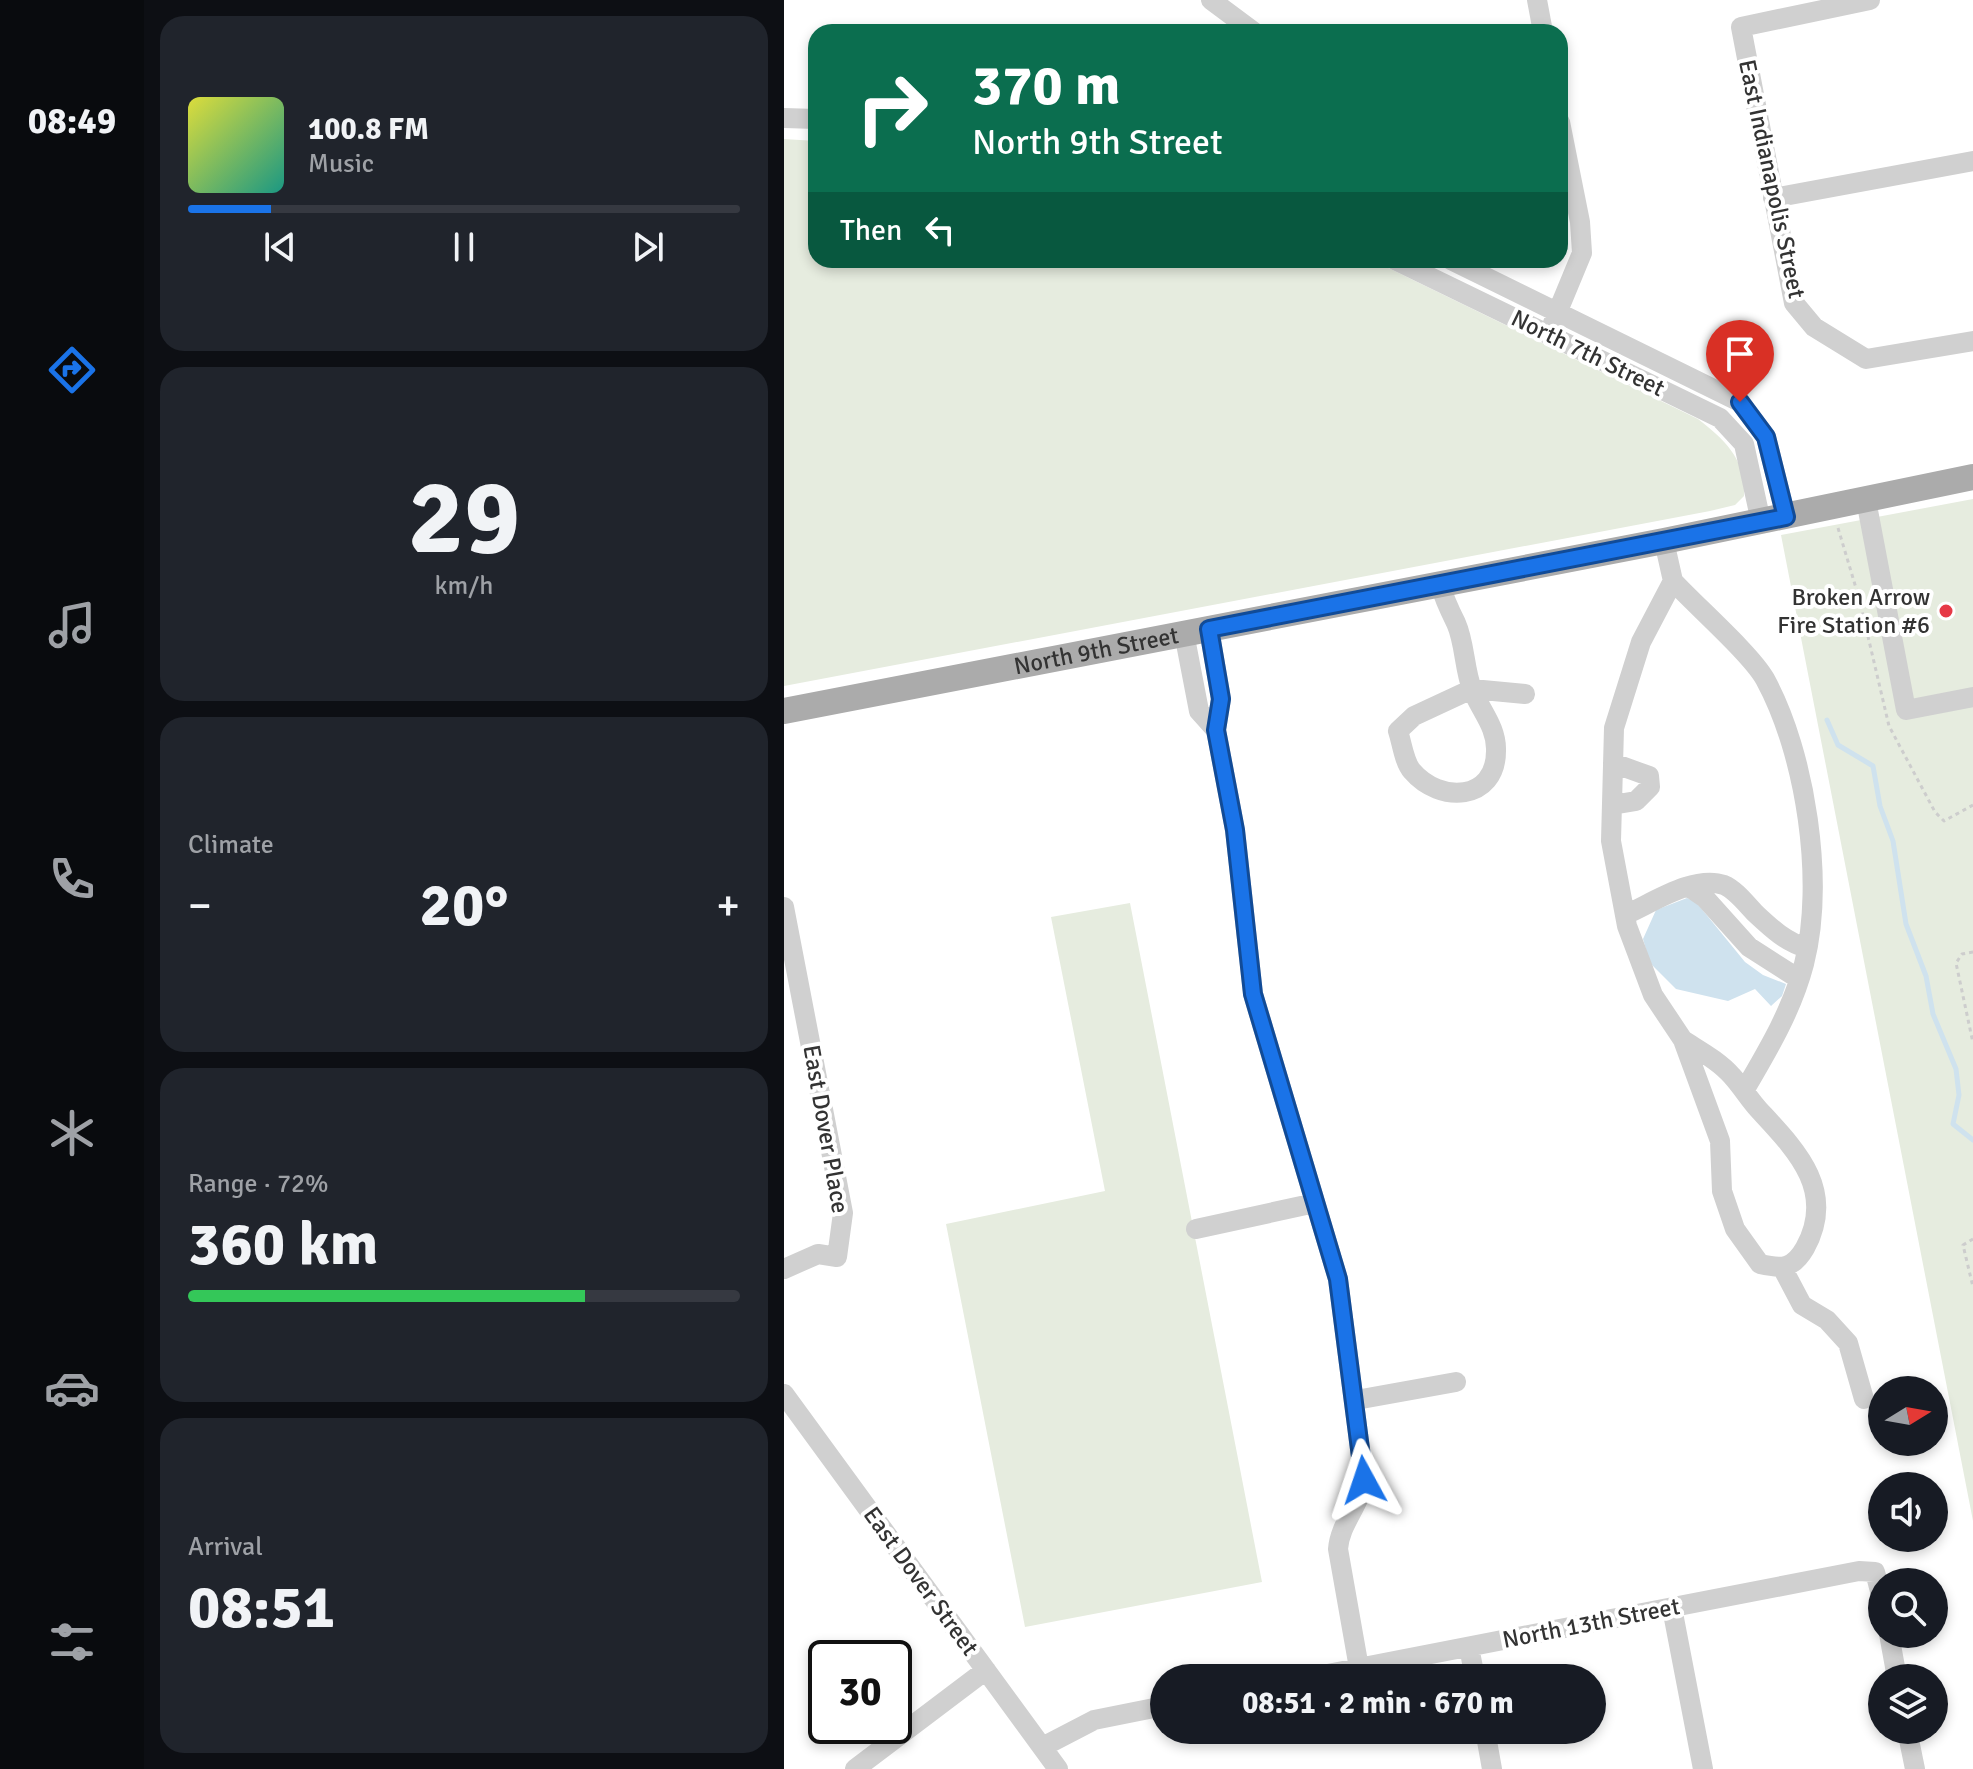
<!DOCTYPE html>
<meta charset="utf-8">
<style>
:root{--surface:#171b24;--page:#20242c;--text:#f1f3f6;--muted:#9ea1a6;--line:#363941;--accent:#1a73e8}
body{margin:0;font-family:Signika,sans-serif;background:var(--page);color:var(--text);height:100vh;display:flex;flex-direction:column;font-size:30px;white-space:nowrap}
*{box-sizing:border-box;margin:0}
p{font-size:26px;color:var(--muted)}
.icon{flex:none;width:44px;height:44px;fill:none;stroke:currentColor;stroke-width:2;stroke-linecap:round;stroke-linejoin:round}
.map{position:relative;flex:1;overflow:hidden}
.panel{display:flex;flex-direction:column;gap:16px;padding:16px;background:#0d0f14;width:640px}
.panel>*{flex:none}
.top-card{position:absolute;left:24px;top:24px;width:760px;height:244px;border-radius:24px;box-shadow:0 4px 12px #0003;background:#0b6e4f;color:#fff;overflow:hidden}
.needle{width:52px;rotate:79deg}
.fabs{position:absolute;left:1084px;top:1376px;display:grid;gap:16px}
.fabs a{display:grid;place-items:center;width:80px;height:80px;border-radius:50%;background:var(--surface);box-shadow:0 4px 12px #0003;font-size:40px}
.speed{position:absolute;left:24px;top:1640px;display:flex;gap:16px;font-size:40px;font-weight:700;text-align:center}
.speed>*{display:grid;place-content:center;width:104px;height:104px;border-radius:50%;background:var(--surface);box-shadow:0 4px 12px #0003;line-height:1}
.speed .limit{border:4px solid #111;border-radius:12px;background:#fff;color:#111}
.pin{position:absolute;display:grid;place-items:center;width:68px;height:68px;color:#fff;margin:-82px -34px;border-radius:50% 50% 50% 0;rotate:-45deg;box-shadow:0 0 8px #0007}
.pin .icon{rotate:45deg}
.me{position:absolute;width:88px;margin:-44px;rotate:355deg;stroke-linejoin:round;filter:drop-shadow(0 0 6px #0008)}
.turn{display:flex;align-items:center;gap:28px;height:168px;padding:0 32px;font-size:36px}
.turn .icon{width:104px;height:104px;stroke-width:2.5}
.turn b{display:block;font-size:56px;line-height:68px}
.then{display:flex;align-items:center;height:76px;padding:0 32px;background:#0003;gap:16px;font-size:30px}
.big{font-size:60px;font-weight:700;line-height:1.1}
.panel .widget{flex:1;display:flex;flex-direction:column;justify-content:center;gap:12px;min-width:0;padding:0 28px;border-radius:24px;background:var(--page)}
.panel .dial{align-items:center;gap:0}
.dial b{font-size:104px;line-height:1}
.song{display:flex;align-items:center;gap:24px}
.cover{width:96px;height:96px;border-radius:12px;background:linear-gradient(135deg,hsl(60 70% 55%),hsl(170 70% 35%))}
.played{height:8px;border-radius:4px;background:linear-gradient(90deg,var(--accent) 15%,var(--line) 15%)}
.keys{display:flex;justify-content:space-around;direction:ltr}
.heat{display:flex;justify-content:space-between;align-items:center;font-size:44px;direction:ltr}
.charge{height:12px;border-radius:6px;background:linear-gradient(90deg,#34c759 72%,var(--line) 0)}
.trip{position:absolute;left:366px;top:1664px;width:456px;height:80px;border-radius:40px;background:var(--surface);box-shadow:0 4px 12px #0003;font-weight:700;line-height:80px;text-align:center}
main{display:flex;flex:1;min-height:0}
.menu{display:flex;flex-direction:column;width:144px;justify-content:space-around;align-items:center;background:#090b0e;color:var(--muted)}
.menu .icon{width:56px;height:56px}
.menu .active{color:var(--accent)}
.menu b{font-size:36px;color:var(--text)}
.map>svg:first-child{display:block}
.green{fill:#e6ecdf}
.water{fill:#cfe2ee}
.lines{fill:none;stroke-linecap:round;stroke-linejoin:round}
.stream{stroke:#cfe2ee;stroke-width:5}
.path{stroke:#cdcdcd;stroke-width:3;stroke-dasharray:4 4;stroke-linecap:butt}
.minor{stroke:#d0d0d0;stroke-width:20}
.major{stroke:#ababab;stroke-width:26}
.route-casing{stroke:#114b97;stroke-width:20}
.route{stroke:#1a73e8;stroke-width:14}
.poi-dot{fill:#e63946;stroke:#fff;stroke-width:3}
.labels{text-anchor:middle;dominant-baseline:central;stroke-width:8;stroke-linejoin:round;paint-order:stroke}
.street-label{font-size:24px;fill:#333;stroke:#fff}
.poi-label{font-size:24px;fill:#333;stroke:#fff;text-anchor:end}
</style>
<main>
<nav class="menu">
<b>08:49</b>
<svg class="icon active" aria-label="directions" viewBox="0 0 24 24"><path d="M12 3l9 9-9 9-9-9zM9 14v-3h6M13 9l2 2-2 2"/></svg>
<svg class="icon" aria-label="music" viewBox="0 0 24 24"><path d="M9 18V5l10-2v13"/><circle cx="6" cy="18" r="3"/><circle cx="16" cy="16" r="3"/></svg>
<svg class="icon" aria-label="phone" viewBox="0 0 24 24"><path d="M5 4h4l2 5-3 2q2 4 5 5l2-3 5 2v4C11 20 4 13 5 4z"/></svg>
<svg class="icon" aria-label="climate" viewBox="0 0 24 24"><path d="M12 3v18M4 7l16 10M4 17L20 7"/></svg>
<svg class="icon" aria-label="car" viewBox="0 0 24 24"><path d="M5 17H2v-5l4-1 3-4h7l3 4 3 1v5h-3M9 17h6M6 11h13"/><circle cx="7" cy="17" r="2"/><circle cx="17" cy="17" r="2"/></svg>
<svg class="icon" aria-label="filters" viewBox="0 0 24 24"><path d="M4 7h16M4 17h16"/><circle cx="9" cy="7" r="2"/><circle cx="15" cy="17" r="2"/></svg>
</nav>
<section class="panel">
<div class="widget">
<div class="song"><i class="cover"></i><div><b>100.8 FM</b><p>Music</p></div></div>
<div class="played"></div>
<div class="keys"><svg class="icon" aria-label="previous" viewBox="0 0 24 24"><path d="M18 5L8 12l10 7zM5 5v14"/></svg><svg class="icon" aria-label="pause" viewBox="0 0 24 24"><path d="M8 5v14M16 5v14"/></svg><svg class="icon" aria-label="next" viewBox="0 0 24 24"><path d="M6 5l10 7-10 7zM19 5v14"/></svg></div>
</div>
<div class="widget dial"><b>29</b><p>km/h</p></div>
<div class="widget"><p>Climate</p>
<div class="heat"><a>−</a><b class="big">20°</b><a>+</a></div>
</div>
<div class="widget"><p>Range · 72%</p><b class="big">360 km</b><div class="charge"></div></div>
<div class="widget"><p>Arrival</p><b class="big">08:51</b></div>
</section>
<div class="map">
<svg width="1189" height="1769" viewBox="0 0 1189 1769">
<rect width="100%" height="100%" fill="#fff"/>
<path class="green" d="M0,139L32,141V260H588L914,419C941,440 962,459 960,496L951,505L926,511L0,686Z
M1189,499V1521L997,535Z
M346,903L478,1582L241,1627L162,1224L321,1191L267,917Z"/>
<path class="water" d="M903,898L912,902L961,962L979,975L1002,984L998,996L987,1006L971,989L944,1001L892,989L866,963L859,939L872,910Z"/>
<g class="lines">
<path class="stream" d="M1043,720L1054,745L1089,766L1096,806L1109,841L1122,924L1142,976L1149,1014L1172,1069L1175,1095L1169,1124L1189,1140"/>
<path class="path" d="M1054,528L1075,598L1105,726L1151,812L1160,821L1189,805
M1189,952L1178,954L1172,963L1189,1043
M1189,1239L1179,1245L1189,1287"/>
<path class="minor" d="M427,0L470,32
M753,0L759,32
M1086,0L957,27L1010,303L1030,327L1082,359L1189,341
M0,118L32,119
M989,198L1189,161
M611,260L936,418L960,444L977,522
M667,260L956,402L982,437L1002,517
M769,323L798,253L796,222L776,122
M1082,500L1122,710L1189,697
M880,541L889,581L857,642L830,728L827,841L843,926L869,995L899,1040L936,1141L938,1191L951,1229L976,1264C998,1269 1009,1269 1021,1248C1053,1190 1011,1149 975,1110C965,1099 958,1087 948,1076C935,1061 916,1051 899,1040
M889,581C911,605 967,654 981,679C1022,754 1041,882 1020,964C1008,1010 984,1050 960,1091
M656,584C660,599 665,609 672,623C681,643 680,668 688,689C696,710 713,727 712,751C712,801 656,804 628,771C620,762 618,743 614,731L630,716L688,689L741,694
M425,629L437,699L432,730L451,830L469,994L554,1279L580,1480C576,1506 556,1523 554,1549L575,1668
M400,633L415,711L432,730
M828,805L852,801L866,787L865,776L829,763
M905,887L921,898L965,947L1015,979
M0,907L59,1213L53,1257L34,1254L0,1269
M841,915C867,904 910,874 940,885C952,890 963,905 972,914C988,929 1002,942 1023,948
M412,1229L531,1203
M999,1269L1018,1305L1043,1320L1064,1343L1080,1399
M0,1394L274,1769
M572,1400L672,1382
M888,1608L919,1769
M1105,1634L1113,1678
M685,1647L691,1678
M523,1678L1075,1571L1091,1572L1098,1599
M701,1730L708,1769
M1123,1730L1131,1769
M258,1747L310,1720L380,1706
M71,1769L202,1670"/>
<path class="major" id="s1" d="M0,711L880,541L1189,477"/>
</g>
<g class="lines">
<g class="route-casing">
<path id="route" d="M580,1480L554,1279L469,994L451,830L432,730L437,699L425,629L1002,517L982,437L956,402"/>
</g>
<use href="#route" class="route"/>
</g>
<circle class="poi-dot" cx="1162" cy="611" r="8"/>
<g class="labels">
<g class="street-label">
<text transform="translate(988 179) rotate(78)">East Indianapolis Street</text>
<text transform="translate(804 353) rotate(26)">North 7th Street</text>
<text stroke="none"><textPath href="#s1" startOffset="318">North 9th Street</textPath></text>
<text transform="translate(42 1129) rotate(80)">East Dover Place</text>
<text transform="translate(137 1581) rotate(54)">East Dover Street</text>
<text transform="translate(807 1623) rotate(-11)">North 13th Street</text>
</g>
<g class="poi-label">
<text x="1146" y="597">Broken Arrow<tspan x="1146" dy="28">Fire Station #6</tspan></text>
</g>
</g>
</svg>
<div class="fabs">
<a><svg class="needle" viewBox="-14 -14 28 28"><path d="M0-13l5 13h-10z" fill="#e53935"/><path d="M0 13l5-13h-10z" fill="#9ea1a6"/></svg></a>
<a><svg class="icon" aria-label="sound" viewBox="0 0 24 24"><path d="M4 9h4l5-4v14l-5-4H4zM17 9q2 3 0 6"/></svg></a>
<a><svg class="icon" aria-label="search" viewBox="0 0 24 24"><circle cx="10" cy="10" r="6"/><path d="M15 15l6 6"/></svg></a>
<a><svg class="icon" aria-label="layers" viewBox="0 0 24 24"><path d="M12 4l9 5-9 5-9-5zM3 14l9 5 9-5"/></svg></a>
</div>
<div class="speed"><div class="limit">30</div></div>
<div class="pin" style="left:956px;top:402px;background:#d93025"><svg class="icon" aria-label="arrive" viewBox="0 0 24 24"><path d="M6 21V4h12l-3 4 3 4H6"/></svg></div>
<svg class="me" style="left:580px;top:1480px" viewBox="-20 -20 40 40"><path d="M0-17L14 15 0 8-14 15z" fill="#1a73e8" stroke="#fff" stroke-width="4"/></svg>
<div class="trip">08:51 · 2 min · 670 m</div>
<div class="top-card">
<div class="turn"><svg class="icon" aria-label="right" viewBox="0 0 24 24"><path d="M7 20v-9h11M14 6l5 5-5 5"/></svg><div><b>370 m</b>North 9th Street</div></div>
<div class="then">Then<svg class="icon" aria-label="left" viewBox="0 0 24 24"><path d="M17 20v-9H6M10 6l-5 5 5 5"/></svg></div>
</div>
</div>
</main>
